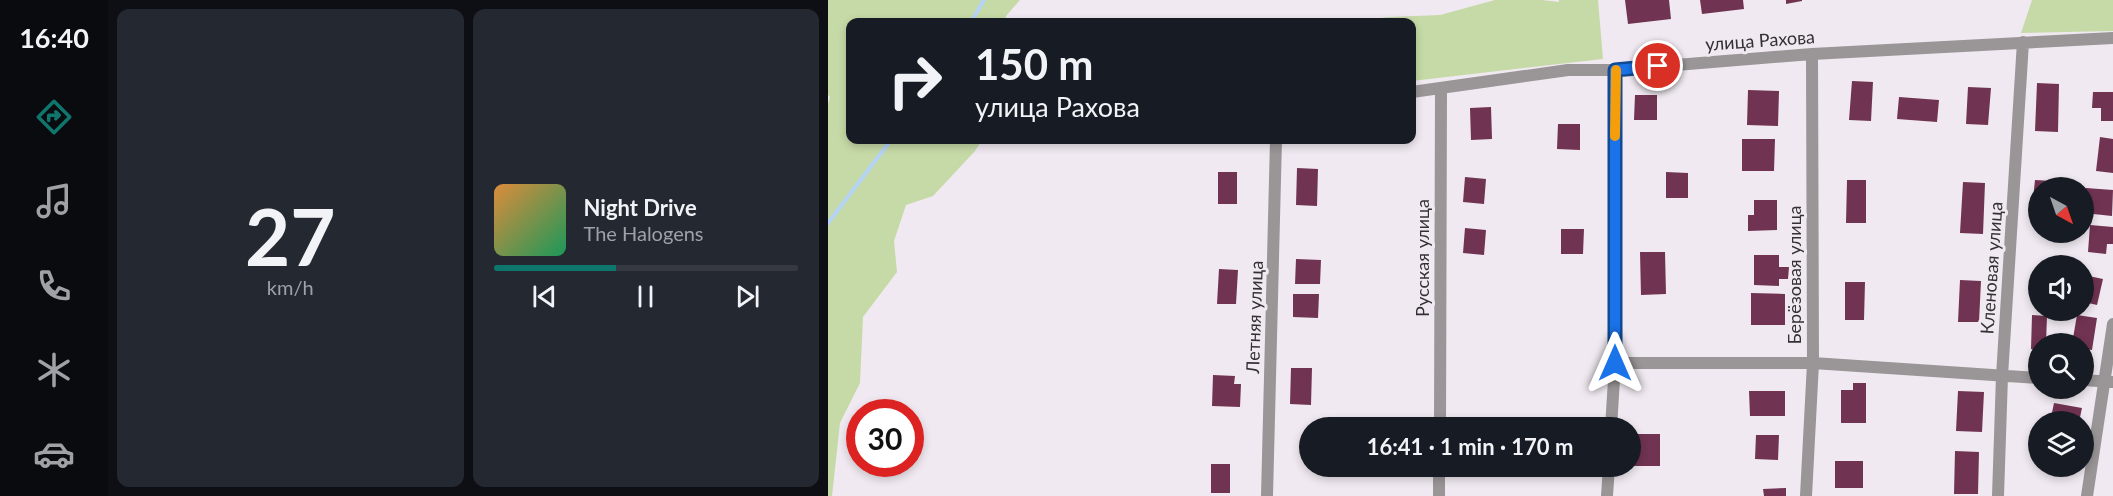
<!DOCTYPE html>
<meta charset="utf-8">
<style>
:root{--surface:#171b24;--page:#242831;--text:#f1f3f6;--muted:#9ea1a6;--line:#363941;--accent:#0f766e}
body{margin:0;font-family:Lato,sans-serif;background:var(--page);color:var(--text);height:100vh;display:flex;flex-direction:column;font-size:22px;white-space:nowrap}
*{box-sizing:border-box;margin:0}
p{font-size:20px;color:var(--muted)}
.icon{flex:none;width:33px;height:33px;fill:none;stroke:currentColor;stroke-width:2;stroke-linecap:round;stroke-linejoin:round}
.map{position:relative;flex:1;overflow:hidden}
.details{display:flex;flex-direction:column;gap:9px;padding:9px;background:#0d0f14;width:720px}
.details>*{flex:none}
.banner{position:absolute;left:18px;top:18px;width:570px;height:126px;border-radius:12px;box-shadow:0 3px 9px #0003;background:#171b24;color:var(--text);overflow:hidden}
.needle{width:39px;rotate:140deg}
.tools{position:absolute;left:1200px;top:177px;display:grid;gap:12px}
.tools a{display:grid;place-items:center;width:66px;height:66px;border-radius:50%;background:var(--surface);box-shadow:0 3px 9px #0003;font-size:30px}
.speed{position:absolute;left:18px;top:399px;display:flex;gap:12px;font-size:30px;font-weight:700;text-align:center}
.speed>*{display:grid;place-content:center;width:78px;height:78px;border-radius:50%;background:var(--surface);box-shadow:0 3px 9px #0003;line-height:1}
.speed .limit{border:9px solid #d22;background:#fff;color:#111}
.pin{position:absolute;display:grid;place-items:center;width:51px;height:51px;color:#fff;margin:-26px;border:3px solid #fff;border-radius:50%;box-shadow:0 2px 6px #0007}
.me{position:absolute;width:66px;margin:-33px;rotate:0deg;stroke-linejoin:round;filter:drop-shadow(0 0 4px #0008)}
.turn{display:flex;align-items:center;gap:21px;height:126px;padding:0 30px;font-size:27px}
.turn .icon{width:78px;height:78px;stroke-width:2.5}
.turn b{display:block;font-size:42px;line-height:51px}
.details .widget{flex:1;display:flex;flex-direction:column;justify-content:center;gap:9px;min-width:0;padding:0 21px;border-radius:12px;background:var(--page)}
.details .dial{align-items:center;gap:0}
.dial b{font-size:78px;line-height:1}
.song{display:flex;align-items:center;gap:18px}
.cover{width:72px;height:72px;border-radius:9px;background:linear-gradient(135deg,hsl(30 70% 55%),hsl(150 70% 35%))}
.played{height:6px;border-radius:3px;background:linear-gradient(90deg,var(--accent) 40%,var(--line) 40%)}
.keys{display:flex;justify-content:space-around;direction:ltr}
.details .tiles{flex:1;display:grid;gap:9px;grid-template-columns:repeat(2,1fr)}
.trip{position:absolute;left:471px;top:417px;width:342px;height:60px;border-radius:30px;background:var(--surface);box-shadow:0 3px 9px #0003;font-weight:700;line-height:60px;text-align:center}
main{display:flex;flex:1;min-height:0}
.tab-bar{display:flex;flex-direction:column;width:108px;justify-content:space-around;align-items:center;background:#090b0e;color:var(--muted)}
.tab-bar .icon{width:42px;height:42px}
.tab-bar .active{color:var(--accent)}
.tab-bar b{font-size:27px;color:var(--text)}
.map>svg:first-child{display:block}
.green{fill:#c6daa7}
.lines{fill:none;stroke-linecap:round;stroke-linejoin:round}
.stream{stroke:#b5d4f5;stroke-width:4}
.building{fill:#703351}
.minor{stroke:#9a9596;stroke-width:12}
.route-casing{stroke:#114b97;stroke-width:15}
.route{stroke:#1a73e8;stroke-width:10}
.slow{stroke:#f59e0b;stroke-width:10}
.labels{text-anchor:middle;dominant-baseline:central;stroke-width:6;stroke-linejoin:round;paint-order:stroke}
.street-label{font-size:18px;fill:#333134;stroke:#f0e9f1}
</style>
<main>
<nav class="tab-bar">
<b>16:40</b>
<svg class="icon active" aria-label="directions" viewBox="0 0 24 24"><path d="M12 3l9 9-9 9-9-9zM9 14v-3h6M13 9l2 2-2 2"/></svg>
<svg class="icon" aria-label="music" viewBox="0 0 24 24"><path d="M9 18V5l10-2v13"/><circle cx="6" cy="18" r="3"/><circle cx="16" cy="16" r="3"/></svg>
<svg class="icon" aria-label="phone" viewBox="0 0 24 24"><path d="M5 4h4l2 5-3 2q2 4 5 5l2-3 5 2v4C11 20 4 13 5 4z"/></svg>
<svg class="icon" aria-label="climate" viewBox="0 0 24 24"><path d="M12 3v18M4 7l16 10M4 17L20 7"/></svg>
<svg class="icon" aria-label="car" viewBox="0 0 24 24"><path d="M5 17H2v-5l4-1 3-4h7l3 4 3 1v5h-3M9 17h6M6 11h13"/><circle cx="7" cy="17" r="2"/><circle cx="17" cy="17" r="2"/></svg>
</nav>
<section class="details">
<div class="tiles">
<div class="widget dial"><b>27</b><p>km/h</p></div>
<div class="widget">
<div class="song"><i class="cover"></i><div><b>Night Drive</b><p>The Halogens</p></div></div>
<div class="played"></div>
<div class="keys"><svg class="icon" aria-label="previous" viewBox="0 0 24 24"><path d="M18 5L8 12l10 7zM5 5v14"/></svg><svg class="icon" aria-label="pause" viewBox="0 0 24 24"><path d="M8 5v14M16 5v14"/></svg><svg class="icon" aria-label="next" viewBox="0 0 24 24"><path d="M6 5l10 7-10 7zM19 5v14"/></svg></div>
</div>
</div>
</section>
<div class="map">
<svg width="1285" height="496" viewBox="0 0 1285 496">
<rect width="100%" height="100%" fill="#f0e9f1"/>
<path class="green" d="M0,0H192L178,16L177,22H22V140H154L147,151L105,196L78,205L66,241L69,272L35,317L32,383L12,423L4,496H0V104L2,97L0,95Z
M667,0H714L731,2V0H770L775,59L584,81V22H516L561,17L612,15Z
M1204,0H1285V31L1193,33Z"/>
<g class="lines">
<path class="stream" d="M143,22L156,0
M0,223L63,140"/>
</g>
<path class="building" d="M797,0H841L843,19L800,24Z
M872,0H915L916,9L874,14Z
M958,0H974V1L958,4Z
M1024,81L1045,82L1043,121L1021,120Z
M1209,83L1231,84L1230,132L1207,131Z
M1140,87L1163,88L1160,125L1138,124Z
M920,90L951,91L950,126L919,125Z
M1265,92H1285V121H1273V108H1264Z
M807,95H829V120H806Z
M1071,97L1111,100L1109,122L1069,119Z
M663,107L664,139L643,140L642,108Z
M730,124H752V150L729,149Z
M1272,137L1285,139V173L1268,171Z
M914,139H947L946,171H914Z
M469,168L490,169L489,206L468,205Z
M390,172H409V204H390Z
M838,172L860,173V198H838Z
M637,177L658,179L656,204L635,202Z
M1019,180H1038V223H1018Z
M1207,180L1225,181L1224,188H1210V218H1203Z
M1135,182L1157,183L1155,234L1132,233Z
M1258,188L1285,190L1284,216L1256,213Z
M926,200H949V230L920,231V215H926Z
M1262,225L1285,227V244H1279L1278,254L1260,252Z
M637,228L658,230L656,255L635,253Z
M733,229H756L755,254H733Z
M812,252H837L838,294L813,295Z
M926,255H951V267H961L960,279H951V286L926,285Z
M468,259L493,260L492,284H467Z
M391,269L410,270L408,304H389Z
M1256,275L1275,279L1269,305L1256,302Z
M1132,280L1153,281L1151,322H1130Z
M1017,282H1037L1036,320H1017Z
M923,293L957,294V325H923Z
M465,294H491L490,318L465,317Z
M1204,315L1219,316L1218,344H1210V350L1203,349Z
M1249,315L1269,318L1264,350L1256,349V344H1244Z
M463,368H484L483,405L462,404Z
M385,375L407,376L406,384H413L412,407L384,406Z
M1025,383H1038V423H1013V390H1025Z
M921,391H957V416H922Z
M1130,391L1156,392L1154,432L1128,431Z
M1226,403L1254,408L1251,422H1222Z
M806,434H832V466H806Z
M928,435H951L950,460L927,459Z
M1127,451L1151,452L1150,494H1126Z
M1007,461H1035V488H1007Z
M383,464H402V493H383Z
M958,488V496H936L935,489Z"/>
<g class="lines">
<path class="minor" d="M584,92L740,70H787L984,54L1285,38
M787,363H985L1210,378
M1256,380L1284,382
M612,428L613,88
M783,428L787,363V70
M439,496L448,140
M611,496V466
M779,496L781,466
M978,496L985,363L984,54
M1170,496L1174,376L1195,42
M1259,496L1285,324"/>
</g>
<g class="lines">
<g class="route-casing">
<path id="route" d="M787,363V70L830,66"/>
</g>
<use href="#route" class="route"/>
<path class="slow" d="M787,136L788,70"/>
</g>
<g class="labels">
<g class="street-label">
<text transform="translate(932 40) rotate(-4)">улица Рахова</text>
<text transform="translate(594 258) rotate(-90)">Русская улица</text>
<text transform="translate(1163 268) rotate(-86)">Кленовая улица</text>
<text transform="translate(966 275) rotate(-90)">Берёзовая улица</text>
<text transform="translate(426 317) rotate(-88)">Летняя улица</text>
</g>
</g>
</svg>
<div class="tools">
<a><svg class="needle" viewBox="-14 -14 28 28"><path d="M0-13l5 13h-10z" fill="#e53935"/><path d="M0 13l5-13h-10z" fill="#9ea1a6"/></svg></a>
<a><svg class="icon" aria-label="sound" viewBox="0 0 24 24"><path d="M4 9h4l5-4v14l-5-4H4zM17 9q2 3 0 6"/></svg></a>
<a><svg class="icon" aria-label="search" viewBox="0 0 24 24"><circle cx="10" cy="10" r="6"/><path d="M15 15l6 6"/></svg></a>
<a><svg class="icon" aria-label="layers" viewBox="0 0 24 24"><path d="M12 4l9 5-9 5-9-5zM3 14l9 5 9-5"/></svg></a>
</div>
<div class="speed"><div class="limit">30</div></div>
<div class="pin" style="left:830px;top:66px;background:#d93025"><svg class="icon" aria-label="arrive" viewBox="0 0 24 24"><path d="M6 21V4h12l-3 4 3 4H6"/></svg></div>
<svg class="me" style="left:787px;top:363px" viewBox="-20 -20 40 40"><path d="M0-17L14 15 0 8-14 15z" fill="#1a73e8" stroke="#fff" stroke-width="4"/></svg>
<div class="trip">16:41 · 1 min · 170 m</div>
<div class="banner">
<div class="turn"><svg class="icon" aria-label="right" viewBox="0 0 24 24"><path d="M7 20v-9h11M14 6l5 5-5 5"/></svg><div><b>150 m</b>улица Рахова</div></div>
</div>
</div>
</main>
